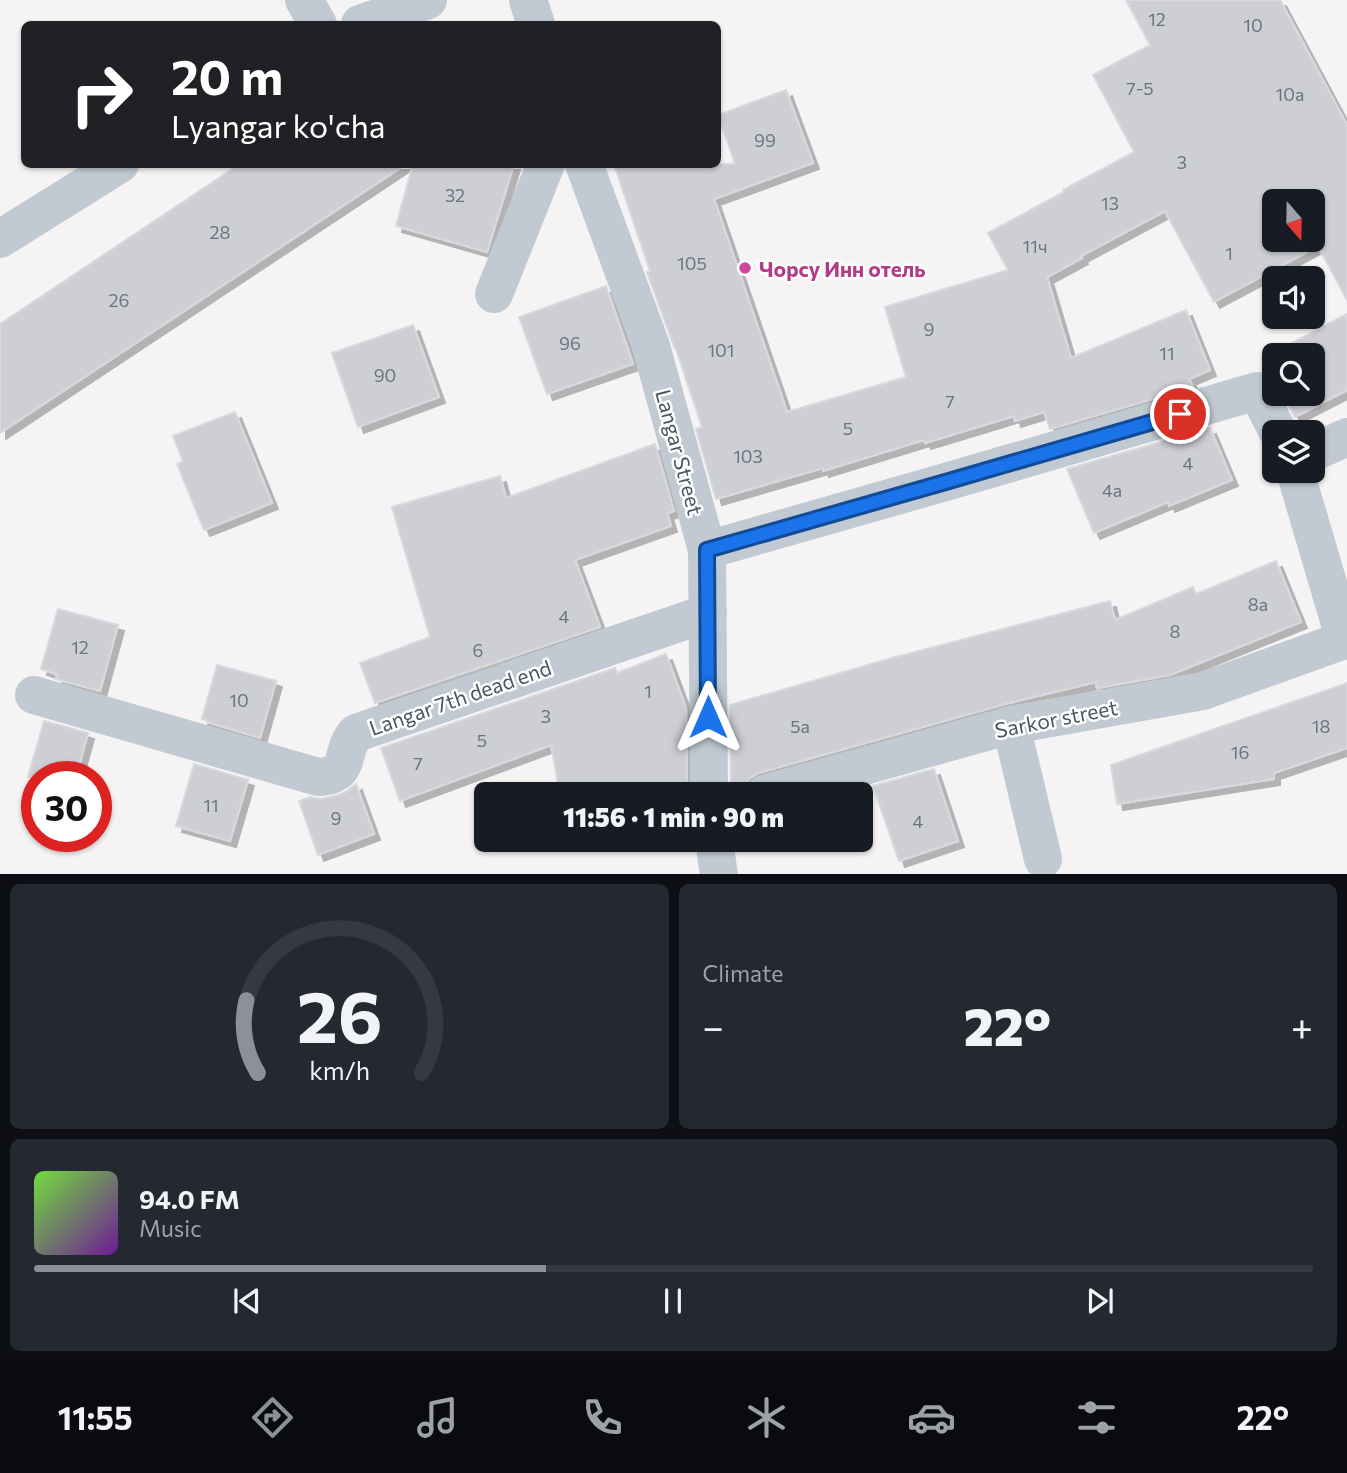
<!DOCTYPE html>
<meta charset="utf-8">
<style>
:root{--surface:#171b24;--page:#242831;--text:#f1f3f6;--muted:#9ea1a6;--line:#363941;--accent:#8c9099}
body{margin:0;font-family:Commissioner,sans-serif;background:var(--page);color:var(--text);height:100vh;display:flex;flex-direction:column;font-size:26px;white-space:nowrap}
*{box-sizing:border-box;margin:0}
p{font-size:23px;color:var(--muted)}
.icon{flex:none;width:38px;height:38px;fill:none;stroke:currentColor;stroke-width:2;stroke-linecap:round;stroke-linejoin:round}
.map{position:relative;height:874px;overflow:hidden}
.drawer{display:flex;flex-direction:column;gap:10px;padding:10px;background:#0d0f14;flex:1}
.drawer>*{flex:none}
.banner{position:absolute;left:21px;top:21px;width:700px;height:147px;border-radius:10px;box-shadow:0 2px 5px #0004;background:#202124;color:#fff;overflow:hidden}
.needle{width:46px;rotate:160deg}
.fabs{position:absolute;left:1262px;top:189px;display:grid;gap:14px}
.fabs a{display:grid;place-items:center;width:63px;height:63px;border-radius:10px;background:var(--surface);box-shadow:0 2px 5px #0004;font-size:35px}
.speed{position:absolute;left:21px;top:761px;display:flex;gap:14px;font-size:35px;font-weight:700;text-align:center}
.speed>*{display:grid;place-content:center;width:91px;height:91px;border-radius:50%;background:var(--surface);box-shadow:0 2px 5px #0004;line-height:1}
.speed .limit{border:10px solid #d22;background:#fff;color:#111}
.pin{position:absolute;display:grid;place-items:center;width:60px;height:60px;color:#fff;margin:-30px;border:4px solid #fff;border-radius:50%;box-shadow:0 2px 7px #0007}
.me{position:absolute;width:77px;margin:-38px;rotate:0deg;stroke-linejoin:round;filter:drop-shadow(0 0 5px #0008)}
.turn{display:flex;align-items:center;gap:24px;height:147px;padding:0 35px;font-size:32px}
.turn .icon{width:91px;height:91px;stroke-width:2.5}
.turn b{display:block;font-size:49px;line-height:60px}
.big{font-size:52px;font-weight:800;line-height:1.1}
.drawer .tile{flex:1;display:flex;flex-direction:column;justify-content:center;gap:10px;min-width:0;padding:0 24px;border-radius:10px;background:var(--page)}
.drawer .dial{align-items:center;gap:0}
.dial svg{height:182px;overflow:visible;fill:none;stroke:var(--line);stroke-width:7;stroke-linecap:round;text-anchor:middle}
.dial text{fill:var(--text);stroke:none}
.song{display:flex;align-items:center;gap:21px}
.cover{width:84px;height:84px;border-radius:10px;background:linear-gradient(135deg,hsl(100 70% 55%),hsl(280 70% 35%))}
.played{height:7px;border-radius:4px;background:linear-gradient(90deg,var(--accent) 40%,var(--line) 40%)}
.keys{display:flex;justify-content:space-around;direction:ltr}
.heat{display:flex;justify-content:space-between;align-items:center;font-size:38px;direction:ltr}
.drawer .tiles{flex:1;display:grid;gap:10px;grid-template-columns:1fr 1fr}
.tile:last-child{grid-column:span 2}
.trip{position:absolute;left:474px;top:782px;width:399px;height:70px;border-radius:10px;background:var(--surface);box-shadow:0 2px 5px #0004;font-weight:800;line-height:70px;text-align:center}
.dock{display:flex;height:112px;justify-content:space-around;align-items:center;background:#090b0e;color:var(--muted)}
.dock .icon{width:49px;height:49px}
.dock .active{color:var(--accent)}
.dock b{font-size:32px;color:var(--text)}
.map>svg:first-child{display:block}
.building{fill:#cdcfd5;stroke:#d7d9de;stroke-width:2;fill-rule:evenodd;filter:url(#shadow)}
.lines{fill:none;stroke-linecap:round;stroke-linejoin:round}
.minor{stroke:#c1cad2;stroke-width:38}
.route-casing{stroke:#114b97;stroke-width:18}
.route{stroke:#1a73e8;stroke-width:12}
.hotel-dot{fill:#d1479c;stroke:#fff;stroke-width:2.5}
.labels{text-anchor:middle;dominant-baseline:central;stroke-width:5;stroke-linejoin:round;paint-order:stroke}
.number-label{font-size:18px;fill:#6b747e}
.hotel-label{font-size:21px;font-weight:bold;fill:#b23c85;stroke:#fff;text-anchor:start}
.street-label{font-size:21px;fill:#4a5661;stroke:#fff}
</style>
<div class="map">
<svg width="1347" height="875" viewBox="0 0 1347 875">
<defs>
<filter id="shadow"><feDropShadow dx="6" dy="6" stdDeviation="0" flood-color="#0004"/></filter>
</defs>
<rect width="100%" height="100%" fill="#f5f3f3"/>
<path class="building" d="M1126,0H1280L1347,125V300L1318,246L1214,302L1165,211L1081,256L1082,258L1047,277L1071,358L1186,310L1210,370L1189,379L1193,387L1050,429L1044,412L1015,421L1014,416L925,443L924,440L823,471V468L716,499L696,429L702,427L676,349H675L647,272L650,271L614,164H735L718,115L786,90L813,163L714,199L787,412L906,377L885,307L1008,270L988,233L1064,192L1063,190L1134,152L1093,75L1150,45ZM1274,201H1312V240H1274Z
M240,164H406L0,433V324Z
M413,164H514L487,252L396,226Z
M606,286L633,364L547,394L519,317Z
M1347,314V390L1295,417L1283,394H1312V355H1274V378L1269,373L1262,359Z
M413,325L439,397L358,427L332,353Z
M235,412L272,503L204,530L177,464L183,461L173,436Z
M1210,428L1232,480L1169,506L1168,502L1094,533L1067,469Z
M655,444L674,511L667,513L671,526L575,560L600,627L375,703L360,663L430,637L392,507L500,476L506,498Z
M1276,561L1301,622L1170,675L1097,688L1096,682L1005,704L758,773L748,779L743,789L731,792L730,705L892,658L1110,601L1115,620L1193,587L1196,594Z
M58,609L118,625L100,691L56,679L57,674L41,669Z
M666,654L686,708L687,794H560L551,745L400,801L381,748L615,668L617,673Z
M217,665L276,681L260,738L207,722V720L202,719Z
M1347,683V748L1274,773V779L1117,804L1111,765Z
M44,721L88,733L76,777H28Z
M194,764L248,780L230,841L176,826Z
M934,769L958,841L899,861L873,786Z
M356,784L374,834L318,855L299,801L310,797L321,799L338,795L346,792Z"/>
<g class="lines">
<path class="minor" d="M304,0L318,24
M528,0L536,24
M360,24L428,0
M584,164L651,346L707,550L709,794
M0,239L120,164
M494,294L546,164
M1312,453L1347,437
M1295,471L1345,641
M707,550L949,481L1257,391L1278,432
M34,695L318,777C354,775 338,753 356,733L708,613
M1011,725L1043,859
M764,794L1011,725L1203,691L1347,639
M714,840L719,875"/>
</g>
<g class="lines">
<g class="route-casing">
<path id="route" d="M708,717L707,550L949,481L1180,414"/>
</g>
<use href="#route" class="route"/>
</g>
<circle class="hotel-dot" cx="745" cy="268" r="7"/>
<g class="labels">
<g class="number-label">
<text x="1157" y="19">12</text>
<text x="1253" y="25">10</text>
<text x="1140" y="88">7-5</text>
<text x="1290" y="94">10а</text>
<text x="765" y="140">99</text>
<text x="1182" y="162">3</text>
<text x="455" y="195">32</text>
<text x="1110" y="203">13</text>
<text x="220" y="232">28</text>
<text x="1035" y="246">11ч</text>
<text x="1229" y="253">1</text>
<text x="692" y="263">105</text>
<text x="119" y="300">26</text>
<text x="929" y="329">9</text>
<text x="570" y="343">96</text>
<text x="721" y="350">101</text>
<text x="1167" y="353">11</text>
<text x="385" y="375">90</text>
<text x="950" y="401">7</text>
<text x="848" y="428">5</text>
<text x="748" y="456">103</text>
<text x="1188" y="463">4</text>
<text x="1112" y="490">4а</text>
<text x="1258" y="604">8а</text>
<text x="564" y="616">4</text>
<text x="1175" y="631">8</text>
<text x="80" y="647">12</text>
<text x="478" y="650">6</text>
<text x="648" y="691">1</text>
<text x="239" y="700">10</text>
<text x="546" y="716">3</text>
<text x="800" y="726">5а</text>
<text x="1321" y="726">18</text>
<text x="482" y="740">5</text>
<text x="1240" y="752">16</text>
<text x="418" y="763">7</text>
<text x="211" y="805">11</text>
<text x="336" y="818">9</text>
<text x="918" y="821">4</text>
</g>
<g class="hotel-label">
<text x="759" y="268">Чорсу Инн отель</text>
</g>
<g class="street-label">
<text transform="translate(680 452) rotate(75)">Langar Street</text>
<text transform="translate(460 697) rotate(-19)">Langar 7th dead end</text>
<text transform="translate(1056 718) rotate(-11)">Sarkor street</text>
</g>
</g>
</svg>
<div class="fabs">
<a><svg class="needle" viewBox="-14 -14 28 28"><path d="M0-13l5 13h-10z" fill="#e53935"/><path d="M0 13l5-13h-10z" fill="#9ea1a6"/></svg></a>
<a><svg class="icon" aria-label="sound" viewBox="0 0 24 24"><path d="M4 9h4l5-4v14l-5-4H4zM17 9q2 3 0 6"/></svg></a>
<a><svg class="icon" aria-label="search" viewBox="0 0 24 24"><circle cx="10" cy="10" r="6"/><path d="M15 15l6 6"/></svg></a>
<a><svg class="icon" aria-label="layers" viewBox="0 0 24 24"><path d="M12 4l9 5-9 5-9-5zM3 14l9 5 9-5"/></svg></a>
</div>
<div class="speed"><div class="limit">30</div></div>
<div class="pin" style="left:1180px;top:414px;background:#d93025"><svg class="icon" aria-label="arrive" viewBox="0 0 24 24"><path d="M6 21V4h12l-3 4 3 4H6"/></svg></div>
<svg class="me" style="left:708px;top:717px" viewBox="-20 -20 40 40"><path d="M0-17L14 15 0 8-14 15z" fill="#1a73e8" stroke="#fff" stroke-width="4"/></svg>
<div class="trip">11:56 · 1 min · 90 m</div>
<div class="banner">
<div class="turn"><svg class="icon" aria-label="right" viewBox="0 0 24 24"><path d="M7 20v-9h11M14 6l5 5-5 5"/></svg><div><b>20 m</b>Lyangar ko'cha</div></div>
</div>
</div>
<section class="drawer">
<div class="tiles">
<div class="tile dial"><svg viewBox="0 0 100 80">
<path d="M14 69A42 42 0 1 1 86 69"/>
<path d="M14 69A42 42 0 0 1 9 37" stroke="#8c9099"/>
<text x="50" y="56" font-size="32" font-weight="700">26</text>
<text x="50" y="72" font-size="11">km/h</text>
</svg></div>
<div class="tile"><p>Climate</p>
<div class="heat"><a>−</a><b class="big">22°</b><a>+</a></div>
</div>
<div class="tile">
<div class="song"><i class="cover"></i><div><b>94.0 FM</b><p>Music</p></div></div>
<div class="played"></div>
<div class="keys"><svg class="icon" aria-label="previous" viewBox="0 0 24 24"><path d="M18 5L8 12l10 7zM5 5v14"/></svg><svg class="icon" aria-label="pause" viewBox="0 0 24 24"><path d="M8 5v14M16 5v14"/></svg><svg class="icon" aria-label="next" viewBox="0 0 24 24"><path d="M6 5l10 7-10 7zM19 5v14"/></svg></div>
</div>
</div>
</section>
<nav class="dock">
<b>11:55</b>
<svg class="icon active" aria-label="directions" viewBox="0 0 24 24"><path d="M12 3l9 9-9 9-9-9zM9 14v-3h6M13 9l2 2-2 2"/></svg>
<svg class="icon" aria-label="music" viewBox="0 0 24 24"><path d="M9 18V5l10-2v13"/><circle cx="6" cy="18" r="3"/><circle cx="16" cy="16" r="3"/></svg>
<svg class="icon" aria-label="phone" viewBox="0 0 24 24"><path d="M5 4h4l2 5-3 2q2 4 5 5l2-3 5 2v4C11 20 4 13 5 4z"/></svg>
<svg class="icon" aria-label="climate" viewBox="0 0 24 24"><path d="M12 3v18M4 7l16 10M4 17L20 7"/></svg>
<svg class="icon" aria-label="car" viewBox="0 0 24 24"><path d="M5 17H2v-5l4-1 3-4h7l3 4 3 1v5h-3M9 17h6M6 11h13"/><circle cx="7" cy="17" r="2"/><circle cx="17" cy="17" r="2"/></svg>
<svg class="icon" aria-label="filters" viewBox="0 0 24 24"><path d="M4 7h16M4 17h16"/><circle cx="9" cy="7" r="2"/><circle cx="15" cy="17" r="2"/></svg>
<b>22°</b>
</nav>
